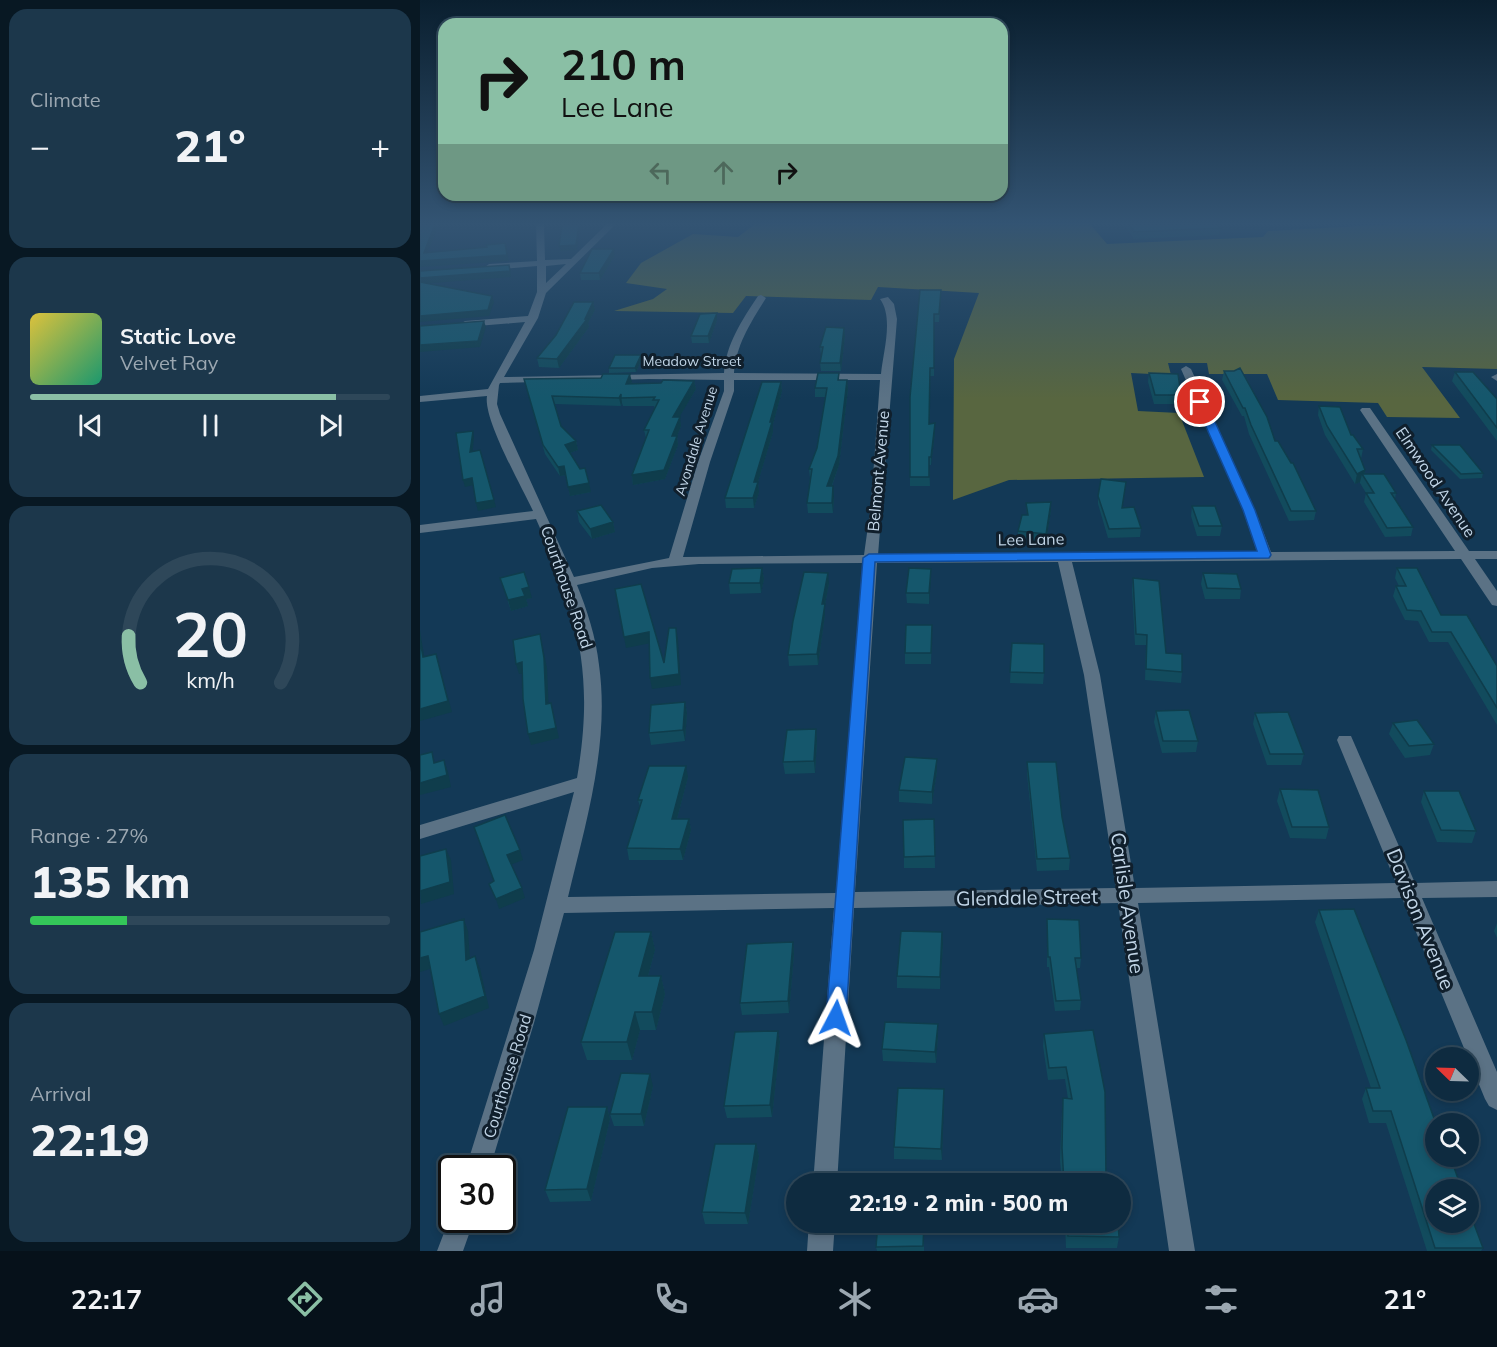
<!DOCTYPE html>
<meta charset="utf-8">
<style>
:root{--surface:#0e2b40;--page:#1c374b;--text:#f1f3f6;--muted:#9ba7b1;--line:#2e4759;--accent:#8abfa5}
body{margin:0;font-family:Mulish,sans-serif;background:var(--page);color:var(--text);height:100vh;display:flex;flex-direction:column;font-size:22px;white-space:nowrap}
*{box-sizing:border-box;margin:0}
p{font-size:20px;color:var(--muted)}
.icon{flex:none;width:33px;height:33px;fill:none;stroke:currentColor;stroke-width:2;stroke-linecap:round;stroke-linejoin:round}
.map{position:relative;flex:1;overflow:hidden}
.side{display:flex;flex-direction:column;gap:9px;padding:9px;background:#081823;width:420px}
.side>*{flex:none}
.top-card{position:absolute;left:18px;top:18px;width:570px;height:183px;border-radius:18px;box-shadow:0 3px 9px #0003,0 0 0 2px var(--line);background:#8abfa5;color:#111;overflow:hidden}
.needle{width:39px;rotate:293deg}
.tools{position:absolute;left:1005px;top:1047px;display:grid;gap:12px}
.tools a{display:grid;place-items:center;width:54px;height:54px;border-radius:50%;background:var(--surface);box-shadow:0 3px 9px #0003,0 0 0 2px var(--line);font-size:30px}
.speed{position:absolute;left:18px;top:1155px;display:flex;gap:12px;font-size:30px;font-weight:700;text-align:center}
.speed>*{display:grid;place-content:center;width:78px;height:78px;border-radius:50%;background:var(--surface);box-shadow:0 3px 9px #0003,0 0 0 2px var(--line);line-height:1}
.speed .limit{border:3px solid #111;border-radius:9px;background:#fff;color:#111}
.pin{position:absolute;display:grid;place-items:center;width:51px;height:51px;color:#fff;margin:-26px;border:3px solid #fff;border-radius:50%;box-shadow:0 2px 6px #0007}
.me{position:absolute;width:66px;margin:-33px;rotate:4deg;stroke-linejoin:round;filter:drop-shadow(0 0 4px #0008)}
.turn{display:flex;align-items:center;gap:21px;height:126px;padding:0 24px;font-size:27px}
.turn .icon{width:78px;height:78px;stroke-width:2.5}
.turn b{display:block;font-size:42px;line-height:51px}
.lanes{display:flex;align-items:center;height:57px;padding:0 24px;background:#0003;justify-content:center;gap:30px;direction:ltr}
.lanes .off{opacity:.35}
.big{font-size:45px;font-weight:800;line-height:1.1}
.side .card{flex:1;display:flex;flex-direction:column;justify-content:center;gap:9px;min-width:0;padding:0 21px;border-radius:18px;background:var(--page)}
.side .dial{align-items:center;gap:0}
.dial svg{height:156px;overflow:visible;fill:none;stroke:var(--line);stroke-width:7;stroke-linecap:round;text-anchor:middle}
.dial text{fill:var(--text);stroke:none}
.song{display:flex;align-items:center;gap:18px}
.cover{width:72px;height:72px;border-radius:9px;background:linear-gradient(135deg,hsl(50 70% 55%),hsl(160 70% 35%))}
.played{height:6px;border-radius:3px;background:linear-gradient(90deg,var(--accent) 85%,var(--line) 85%)}
.keys{display:flex;justify-content:space-around;direction:ltr}
.heat{display:flex;justify-content:space-between;align-items:center;font-size:33px;direction:ltr}
.charge{height:9px;border-radius:4px;background:linear-gradient(90deg,#34c759 27%,var(--line) 0)}
.trip{position:absolute;left:366px;top:1173px;width:345px;height:60px;border-radius:30px;background:var(--surface);box-shadow:0 3px 9px #0003,0 0 0 2px var(--line);font-weight:800;line-height:60px;text-align:center}
.dock{display:flex;height:96px;justify-content:space-around;align-items:center;background:#06111a;color:var(--muted)}
.dock .icon{width:42px;height:42px}
.dock .selected{color:var(--accent)}
.dock b{font-size:27px;color:var(--text)}
main{display:flex;flex:1;min-height:0}
.map>svg:first-child{display:block}
.green{fill:#586640}
.lines{fill:none;stroke-linecap:round;stroke-linejoin:round}
.minor{fill:#5b7285;fill-rule:evenodd}
.wall{fill:#124b5d}
.shaded-wall{fill:#0f3d4c}
.building{fill:#15576c;stroke:#0f3d4c;stroke-width:1.5}
.route{fill:#1a73e8;stroke:#114b97;stroke-width:1.5}
.labels{text-anchor:middle;dominant-baseline:central;stroke-width:6;stroke-linejoin:round;paint-order:stroke}
.far-street-label{font-size:14px;fill:#c1d5e7;stroke:#101f2c}
.street-label{font-size:16px;fill:#c1d5e7;stroke:#101f2c}
.near-street-label{font-size:20px;fill:#c1d5e7;stroke:#101f2c}
</style>
<main>
<section class="side">
<div class="card"><p>Climate</p>
<div class="heat"><a>−</a><b class="big">21°</b><a>+</a></div>
</div>
<div class="card">
<div class="song"><i class="cover"></i><div><b>Static Love</b><p>Velvet Ray</p></div></div>
<div class="played"></div>
<div class="keys"><svg class="icon" aria-label="previous" viewBox="0 0 24 24"><path d="M18 5L8 12l10 7zM5 5v14"/></svg><svg class="icon" aria-label="pause" viewBox="0 0 24 24"><path d="M8 5v14M16 5v14"/></svg><svg class="icon" aria-label="next" viewBox="0 0 24 24"><path d="M6 5l10 7-10 7zM19 5v14"/></svg></div>
</div>
<div class="card dial"><svg viewBox="0 0 100 80">
<path d="M14 69A42 42 0 1 1 86 69"/>
<path d="M14 69A42 42 0 0 1 8 45" stroke="#8abfa5"/>
<text x="50" y="56" font-size="32" font-weight="700">20</text>
<text x="50" y="72" font-size="11">km/h</text>
</svg></div>
<div class="card"><p>Range · 27%</p><b class="big">135 km</b><div class="charge"></div></div>
<div class="card"><p>Arrival</p><b class="big">22:19</b></div>
</section>
<div class="map">
<svg width="1077" height="1251" viewBox="0 0 1077 1251">
<rect width="100%" height="100%" fill="#133956"/>
<path class="green" d="M335,224H670L687,244L843,237L848,231L975,224H1077V369L1002,367L1040,418L967,417L958,403L858,400L847,374H789L787,363H748L751,375L711,373L718,411L759,413L784,477L589,480L533,500L534,359L559,293L458,287L451,300L326,296L313,313L194,311L233,299L247,289L206,283L221,263L273,234L318,237Z"/>
<g class="lines">
<path class="minor" d="M116,224H124L125,260L151,259L187,224H196L126,293L118,318L84,377L304,373C306,344 322,320 338,296L341,295L346,298C331,322 316,345 314,373L461,374C463,352 474,318 460,299L468,297L474,304L477,319L458,555L837,552L823,510L761,369L766,366L771,369L835,510L851,552L1035,551L940,410L942,408H950L1049,551H1077V559H1055L1077,591V606L1072,605L1041,559L652,562L680,675L715,888L976,883L917,740L919,736H931L995,883L1077,881V897L1002,898L1077,1072V1110L1069,1106L1065,1099L982,898L718,903L775,1251H749L698,903L434,908L417,1184H393L414,908L144,913L114,1023L70,1168H46L114,950L154,792L0,839V825L157,778C175,673 158,614 116,519L0,533V525L113,511C102,487 63,419 67,396L0,402V396L68,389L105,322L45,327L40,324L45,321L108,316L117,292V266L69,270L65,267L69,264L117,261ZM146,264L126,283V266ZM229,379L304,380V391L278,462L249,558L154,577L80,414L77,404L79,385L80,383ZM314,380H460L451,504L444,555L263,557L290,462L314,391ZM638,562L664,675L696,888L435,892L457,563ZM443,563L416,893L148,897C166,822 190,743 179,665C176,637 167,610 157,585L232,568L279,564Z
M1077,374V381L1071,377Z
M32,1212V1220H54L43,1251H17Z
M389,1222H415L413,1251H387Z"/>
</g>
<path class="wall" d="M704,224H797L800,228L799,235L714,239Z
M195,255L180,280H161L160,273Z
M521,290L519,322H514V376H510L509,424L515,432L511,465H509L510,486H490V397Z
M173,302L175,310L168,323L169,327L139,368L119,367L117,358Z
M297,320L289,343H272L271,336Z
M424,328L425,336L421,371H401L400,363L401,355L400,347Z
M222,359L216,372L189,373V368Z
M804,371L855,441L896,511L894,520L869,521L829,434L824,416H822L802,380Z
M1035,372L1077,399V441L1032,381Z
M419,373V380H427L428,389L419,465L412,486L414,496L413,513H388L387,503L390,478L389,469L397,448L405,397H395V388Z
M729,373L761,395L759,404H734L728,382Z
M274,381L276,389L259,417L261,426L257,436L258,445L245,479L213,485L212,475L226,438L224,430L235,409L234,406H203L202,403L201,406L135,404L141,426L156,441L158,450L150,453L171,492L150,496L146,475L140,476L125,454L106,387L212,382L211,384L241,383Z
M361,382L362,391L353,424V432L338,482L339,492L334,508H306L305,498Z
M899,406L931,435L943,449L941,459L945,474L976,493L975,499L993,527L991,536L965,537L944,502L946,493L940,483V482L935,484L905,435L898,415Z
M1012,445L1063,473L1062,478L1040,479L1011,450Z
M678,496L703,508L721,528L720,537L688,538L678,504Z
M606,503L631,510L626,542L598,539V531L607,515Z
M772,506L802,526L800,536H777L771,516Z
M157,511L193,522L195,532L172,539L159,522Z
M342,568L344,579L341,593L310,594L309,583Z
M977,568L1021,615L1077,666V725L1028,642H1009L998,621L985,620L973,596L976,586H979L975,578Z
M511,569L509,604L487,603L486,593Z
M783,573L821,589L820,599H785L781,584Z
M80,578L112,598L106,599L108,606L91,611Z
M713,578L746,653L762,672L761,683L725,680L726,645H715L712,589Z
M409,583L405,605V615L398,665L369,666L368,655Z
M512,625L511,664H485V653Z
M592,643L624,673L623,684L590,683Z
M265,702L267,713L265,741L231,745L229,733Z
M736,711L778,741L776,752L742,753L734,722Z
M835,713L884,754L881,765H847L833,724Z
M973,723L1014,744L1010,755L985,758L969,734Z
M396,729L397,741L395,773L365,774L363,762Z
M517,759V771L512,804L479,802V790Z
M607,762L642,817L650,858L649,870L617,871L607,774Z
M268,777L257,819H269L271,830L263,860H209L207,848L220,807L218,800Z
M860,789L909,827L906,839L870,838L857,801Z
M1004,791L1056,831L1052,843L1017,842L1001,802Z
M514,819L515,868H484V857Z
M899,910L1016,1156L1063,1248L1061,1251H1007L966,1123H949L942,1099L946,1088H951L895,922Z
M627,919L661,958L660,968H656L661,1000L660,1010L635,1011L629,967H627Z
M1077,923V938L1074,931Z
M231,932L235,950L228,976H241L245,994L236,1030H220L212,1060H167L161,1042Z
M373,942L374,954L369,1013L322,1015L320,1003Z
M523,944L520,989L477,988V976Z
M518,1024V1036L516,1063L463,1061L462,1049Z
M673,1030L686,1177L694,1184H642L640,1160L642,1110L643,1098L648,1099L645,1079L628,1080L623,1046L624,1034Z
M358,1031L360,1042L352,1117L307,1118L304,1106Z
M233,1086L224,1126H194L190,1114Z
M524,1089L522,1160L474,1159V1147Z
M187,1107L190,1119L171,1201L130,1202L125,1190Z
M336,1144L339,1156L328,1224H285L282,1212Z
M504,1222V1251H457L456,1247Z
M645,1222H698L699,1237L697,1248H646Z"/>
<path class="shaded-wall" d="M15,224H27V226L18,227L5,258L4,253Z
M159,224H167V225L160,226L157,250L140,251L139,246Z
M85,243L89,261L0,267V261L87,255Z
M194,249L195,255L180,280L179,273Z
M90,271L91,277L0,284V278Z
M72,296L74,302L69,316L0,322V316Z
M173,302L175,310L168,323L169,327L139,368L137,359L165,319Z
M297,313V320L289,343L288,336Z
M64,321L66,327L60,347L0,352V345Z
M424,328L425,336L421,371L420,363Z
M221,355L222,359L216,372L215,368Z
M210,374L212,382L207,392L206,384Z
M427,380L428,389L419,465L408,496L407,486Z
M274,381L276,389L254,426L253,417Z
M361,382L362,391L353,424V432L335,492L334,482Z
M201,394L202,403L201,406L199,398Z
M260,417L261,426L257,436L258,445L245,479L213,485L212,475L252,436Z
M515,423V432L511,465V457Z
M53,431L54,437L52,459L50,452Z
M156,441L158,450L147,454L145,445Z
M144,466L146,475L140,476L138,467Z
M945,470L944,477L942,474L940,482L935,484L937,474Z
M52,478L54,485L45,487L43,480Z
M338,482L339,492L334,508L333,498Z
M169,483L171,492L150,496L148,487Z
M413,486L414,496L413,513L412,503Z
M74,500L76,507L58,511L56,503Z
M631,502V510L626,542V534Z
M193,522L195,532L172,539L170,529Z
M342,568L344,579L341,593L340,583Z
M511,569V579L509,604V593Z
M408,573L409,583L405,605V615L398,665L397,654L402,604Z
M109,587L112,598L106,599L108,606L91,611L88,600L102,589Z
M256,628L258,639L261,685L232,689L230,678L259,674Z
M0,630L6,668L3,657L0,640Z
M229,632L231,643L206,648L204,637Z
M120,634L127,668L129,715L126,704Z
M16,654L32,712L0,721V709Z
M102,662L105,673L99,674L96,664Z
M265,702L267,713L265,741L263,730Z
M131,703L139,738L111,745L108,734Z
M396,729L397,741L395,773L394,761Z
M517,759V771L512,804V792Z
M24,760L28,772L31,787L0,795V783Z
M266,766L268,777L254,830L252,819Z
M269,819L271,830L263,860L260,849Z
M26,849L31,860L34,894L1,904L0,891Z
M100,850L103,860L90,865L87,855Z
M102,888L105,898L79,909L76,899Z
M44,919L48,931L51,972L46,960Z
M231,932L235,950L223,994L219,976Z
M522,932L523,944L520,989V977Z
M373,942L374,954L369,1013L368,1001Z
M8,956L13,968L0,972V958Z
M55,956L60,968L69,1008L24,1026L19,1014Z
M241,976L245,994L236,1030L232,1012Z
M215,1012L220,1030L212,1060L207,1042Z
M518,1024V1036L516,1063L515,1052Z
M358,1031L360,1042L352,1117L350,1105Z
M230,1074L233,1086L224,1126L221,1114Z
M524,1089V1101L522,1160L521,1149Z
M187,1107L190,1119L171,1201L167,1189Z
M336,1144L339,1156L328,1224L325,1213Z"/>
<path class="building" d="M0,224H15L4,253L67,247L66,245L85,243L87,255L0,261Z
M142,224H159L156,245L139,246Z
M709,224H797L800,228L714,232Z
M172,249H194L179,273H160Z
M89,265L90,271L0,278V271Z
M0,282L72,296L68,310L0,316Z
M500,290H521L519,314H514V368H510L509,424L515,423L511,457H509V477H490V397Z
M154,302H173L165,319H167L137,359L117,358L136,335Z
M297,313L288,336H271L280,314Z
M64,321L58,341L0,345V326Z
M406,327L424,328L420,363H400L403,347H400Z
M195,355H221L215,368H189Z
M820,368L847,417L855,441H858L871,463H873L896,511H871L831,425L825,408H823L804,371H814Z
M1035,372H1053L1077,399V428Z
M398,373H419L418,380H427L418,456L407,486H413L412,503H387L392,469H389L397,448L407,388H395Z
M729,373L758,374L761,395H735Z
M183,374H210L206,384L241,383L243,380L274,381L253,417H260L252,436H257L244,470L212,475L229,430H224L239,400H233L235,397L201,398V394L199,398L132,396L141,426L156,441L145,445L160,469L165,468L169,483L148,487L144,466L138,467L123,445L104,379L181,378Z
M342,382H361L350,422H352L334,482H338L333,498H305Z
M899,406L920,407L931,435H933L943,449H937L945,470L937,474L907,426Z
M53,431L50,452L60,450L74,500L56,503L52,478L43,480L36,433Z
M1012,445H1040L1063,473L1041,474Z
M942,474H964L976,493H971L993,527L967,528L946,493H954Z
M681,479L706,482L702,508L714,507L721,528L689,529L678,496Z
M631,502L626,534L598,531L602,515H608L606,503Z
M181,505L193,522L170,529L157,511Z
M772,506H795L802,526H779Z
M342,568L340,583H309L312,569Z
M489,568L511,569L509,593H486Z
M977,568H997L1021,615H1047L1077,666V708L1031,632H1012L1001,611L987,610L976,586H986Z
M104,572L109,587L102,589L105,596L88,600L80,578Z
M384,572L408,573L402,604H405L397,654L368,655L373,621Z
M783,573L817,574L821,589L787,588Z
M713,578L739,581L746,653L762,654V672L726,669L727,635L716,634Z
M221,584L244,663L249,628H256L259,674L230,678L229,632L204,637L195,589Z
M486,625H512L511,653H485Z
M120,634L124,658L126,704L131,703L136,728L108,734L103,699L102,662L96,664L93,640Z
M0,640L3,657L16,654L28,701L0,709Z
M592,643L624,644V673L590,672Z
M265,702L263,730L229,733L231,705Z
M769,710L778,741H743L736,711Z
M868,712L884,754H850L835,713Z
M997,720L1014,744L989,746L973,723Z
M396,729L394,761L363,762L367,730Z
M12,752L14,763L24,760L27,775L0,783V755Z
M485,757L517,759L512,792L479,790Z
M607,762H636L642,817L650,858L617,859Z
M229,766H266L252,819H269L260,849L207,848L222,800H218Z
M860,789L898,790L909,827H872Z
M1004,791H1039L1056,831L1021,830Z
M85,815L100,850L87,855L102,888L76,899L69,884L74,881L54,827Z
M514,819L515,856L484,857L483,820Z
M26,849L30,882L0,891V856Z
M934,909L986,1040L1016,1124V1156H1030L1042,1190H1016V1222H1048V1208L1063,1248H1015L971,1111H953L946,1088H960L899,910Z
M44,919L46,960L55,956L65,996L19,1014L8,956L0,958V932Z
M627,919L659,920L661,958H655L661,1000L636,1001L630,957H628Z
M481,931L522,932L520,977L477,976Z
M195,932H231L219,976H241L232,1012H215L207,1042H161Z
M373,942L368,1001L320,1003L327,944Z
M465,1022L518,1024L515,1052L462,1049Z
M673,1030L685,1092L686,1177H693L694,1184H644L642,1148L643,1098L652,1099L646,1067L629,1068L624,1034Z
M358,1031L350,1105L304,1106L315,1032Z
M201,1073L230,1074L221,1114H190Z
M478,1088L524,1089L521,1149L474,1147Z
M148,1107H187L167,1189L125,1190Z
M295,1144H336L325,1213L282,1212Z
M458,1222H504L503,1246L456,1247Z
M647,1222H698L699,1237L648,1236Z"/>
<linearGradient id="sky" x2="0" y2="1"><stop stop-color="#0a1f2f"/><stop offset="0.56" stop-color="#335473"/><stop offset="1" stop-color="#335473" stop-opacity="0"/></linearGradient>
<rect width="1077" height="399" fill="url(#sky)"/>
<path class="route" d="M780,399L786,402L835,510L851,555L849,558L455,562L426,1018L423,1024L416,1027L409,1024L406,1018L443,558L449,554L837,551L823,510L775,402Z"/>
<g class="labels">
<g class="far-street-label">
<text x="272" y="361">Meadow Street</text>
<text transform="translate(276 441) rotate(-73)">Avondale Avenue</text>
</g>
<g class="street-label">
<text transform="translate(458 471) rotate(-85)">Belmont Avenue</text>
<text transform="translate(1016 482) rotate(56)">Elmwood Avenue</text>
<text transform="translate(611 539) rotate(-1)">Lee Lane</text>
<text transform="translate(147 587) rotate(71)">Courthouse Road</text>
<text transform="translate(87 1076) rotate(-73)">Courthouse Road</text>
</g>
<g class="near-street-label">
<text transform="translate(607 897) rotate(-1)">Glendale Street</text>
<text transform="translate(708 903) rotate(82)">Carlisle Avenue</text>
<text transform="translate(1001 919) rotate(68)">Davison Avenue</text>
</g>
</g>
</svg>
<div class="tools">
<a><svg class="needle" viewBox="-14 -14 28 28"><path d="M0-13l5 13h-10z" fill="#e53935"/><path d="M0 13l5-13h-10z" fill="#9ba7b1"/></svg></a>
<a><svg class="icon" aria-label="search" viewBox="0 0 24 24"><circle cx="10" cy="10" r="6"/><path d="M15 15l6 6"/></svg></a>
<a><svg class="icon" aria-label="layers" viewBox="0 0 24 24"><path d="M12 4l9 5-9 5-9-5zM3 14l9 5 9-5"/></svg></a>
</div>
<div class="speed"><div class="limit">30</div></div>
<div class="pin" style="left:780px;top:402px;background:#d93025"><svg class="icon" aria-label="arrive" viewBox="0 0 24 24"><path d="M6 21V4h12l-3 4 3 4H6"/></svg></div>
<svg class="me" style="left:416px;top:1018px" viewBox="-20 -20 40 40"><path d="M0-17L14 15 0 8-14 15z" fill="#1a73e8" stroke="#fff" stroke-width="4"/></svg>
<div class="trip">22:19 · 2 min · 500 m</div>
<div class="top-card">
<div class="turn"><svg class="icon" aria-label="right" viewBox="0 0 24 24"><path d="M7 20v-9h11M14 6l5 5-5 5"/></svg><div><b>210 m</b>Lee Lane</div></div>
<div class="lanes"><svg class="icon off" aria-label="left" viewBox="0 0 24 24"><path d="M17 20v-9H6M10 6l-5 5 5 5"/></svg><svg class="icon off" aria-label="ahead" viewBox="0 0 24 24"><path d="M12 20V5M6 11l6-6 6 6"/></svg><svg class="icon" aria-label="right" viewBox="0 0 24 24"><path d="M7 20v-9h11M14 6l5 5-5 5"/></svg></div>
</div>
</div>
</main>
<nav class="dock">
<b>22:17</b>
<svg class="icon selected" aria-label="directions" viewBox="0 0 24 24"><path d="M12 3l9 9-9 9-9-9zM9 14v-3h6M13 9l2 2-2 2"/></svg>
<svg class="icon" aria-label="music" viewBox="0 0 24 24"><path d="M9 18V5l10-2v13"/><circle cx="6" cy="18" r="3"/><circle cx="16" cy="16" r="3"/></svg>
<svg class="icon" aria-label="phone" viewBox="0 0 24 24"><path d="M5 4h4l2 5-3 2q2 4 5 5l2-3 5 2v4C11 20 4 13 5 4z"/></svg>
<svg class="icon" aria-label="climate" viewBox="0 0 24 24"><path d="M12 3v18M4 7l16 10M4 17L20 7"/></svg>
<svg class="icon" aria-label="car" viewBox="0 0 24 24"><path d="M5 17H2v-5l4-1 3-4h7l3 4 3 1v5h-3M9 17h6M6 11h13"/><circle cx="7" cy="17" r="2"/><circle cx="17" cy="17" r="2"/></svg>
<svg class="icon" aria-label="filters" viewBox="0 0 24 24"><path d="M4 7h16M4 17h16"/><circle cx="9" cy="7" r="2"/><circle cx="15" cy="17" r="2"/></svg>
<b>21°</b>
</nav>
